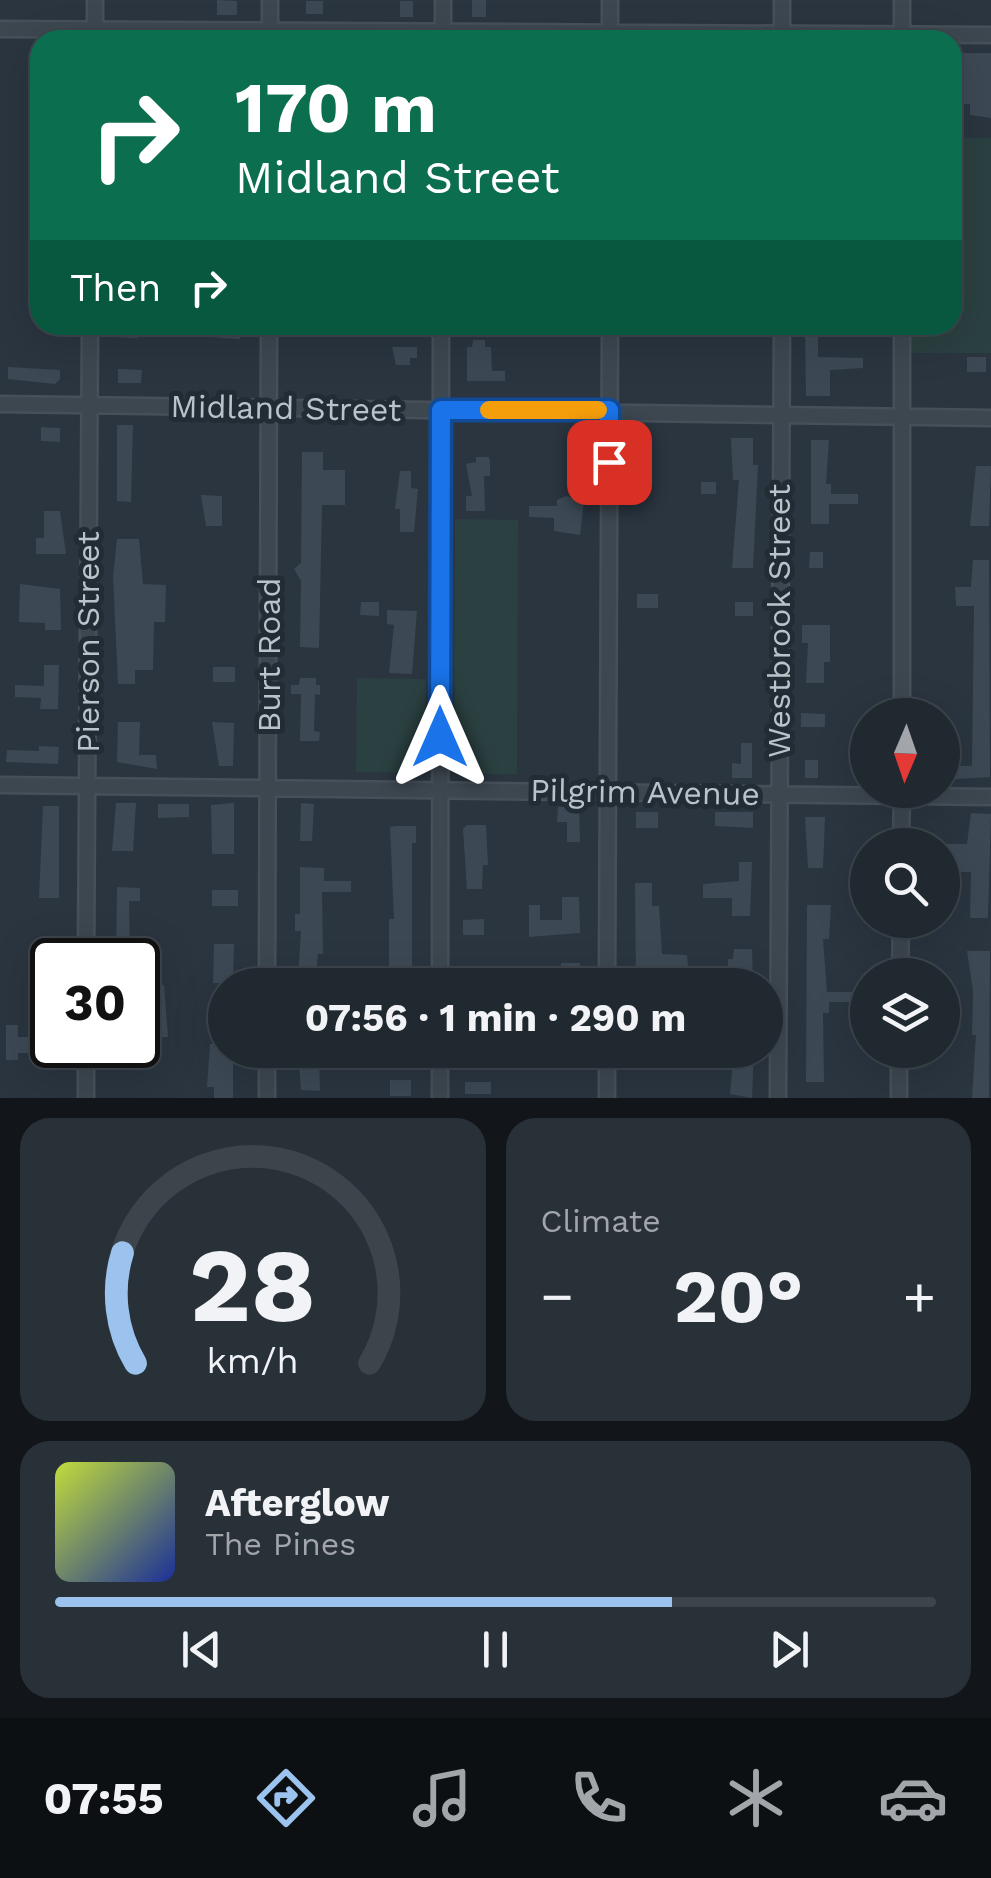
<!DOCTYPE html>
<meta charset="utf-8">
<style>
:root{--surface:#202830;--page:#283038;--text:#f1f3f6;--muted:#a2a6ab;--line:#3d444c;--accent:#9cc3ee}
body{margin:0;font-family:"Work Sans",sans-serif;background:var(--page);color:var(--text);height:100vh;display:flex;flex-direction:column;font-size:38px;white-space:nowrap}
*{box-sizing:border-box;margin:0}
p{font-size:32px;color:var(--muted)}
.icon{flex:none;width:55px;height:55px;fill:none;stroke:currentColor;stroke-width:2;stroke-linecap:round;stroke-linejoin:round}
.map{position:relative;height:1098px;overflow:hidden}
.details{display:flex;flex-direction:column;gap:20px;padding:20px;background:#12161a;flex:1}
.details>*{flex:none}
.banner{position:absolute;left:30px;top:30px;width:932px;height:305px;border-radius:30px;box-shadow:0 10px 40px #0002,0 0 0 2px var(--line);background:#0b6e4f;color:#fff;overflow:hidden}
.needle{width:65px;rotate:182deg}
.fabs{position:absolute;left:850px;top:698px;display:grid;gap:20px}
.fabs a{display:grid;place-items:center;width:110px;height:110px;border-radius:50%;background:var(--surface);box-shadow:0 10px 40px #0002,0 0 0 2px var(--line);font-size:50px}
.speed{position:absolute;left:30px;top:938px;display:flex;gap:20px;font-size:50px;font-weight:700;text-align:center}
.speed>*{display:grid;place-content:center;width:130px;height:130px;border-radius:50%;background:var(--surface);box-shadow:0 10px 40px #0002,0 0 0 2px var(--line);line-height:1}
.speed .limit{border:5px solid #111;border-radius:15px;background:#fff;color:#111}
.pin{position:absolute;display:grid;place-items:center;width:85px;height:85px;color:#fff;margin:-42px;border-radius:20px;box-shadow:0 5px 15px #0006}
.me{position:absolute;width:110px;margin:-55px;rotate:0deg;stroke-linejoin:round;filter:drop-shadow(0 0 8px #0008)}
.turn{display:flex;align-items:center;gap:35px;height:210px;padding:0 40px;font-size:45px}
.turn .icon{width:130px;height:130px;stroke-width:2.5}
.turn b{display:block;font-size:70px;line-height:85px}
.then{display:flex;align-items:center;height:95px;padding:0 40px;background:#0003;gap:20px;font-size:38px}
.big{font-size:75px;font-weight:700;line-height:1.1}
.details .card{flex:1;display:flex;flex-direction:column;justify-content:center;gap:15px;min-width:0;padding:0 35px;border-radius:30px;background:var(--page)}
.details .dial{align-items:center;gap:0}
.dial svg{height:260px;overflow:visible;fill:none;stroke:var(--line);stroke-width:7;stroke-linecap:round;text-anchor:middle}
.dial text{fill:var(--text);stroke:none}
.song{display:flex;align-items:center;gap:30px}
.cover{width:120px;height:120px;border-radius:15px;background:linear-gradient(135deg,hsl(70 70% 55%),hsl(230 70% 35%))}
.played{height:10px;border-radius:5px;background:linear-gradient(90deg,var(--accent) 70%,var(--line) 70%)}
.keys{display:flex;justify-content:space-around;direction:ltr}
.heat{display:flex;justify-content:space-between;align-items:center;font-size:55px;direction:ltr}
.details .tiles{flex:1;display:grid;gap:20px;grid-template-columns:1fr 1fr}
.card:last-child{grid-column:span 2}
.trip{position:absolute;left:208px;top:968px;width:575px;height:100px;border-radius:50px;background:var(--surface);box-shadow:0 10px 40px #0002,0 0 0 2px var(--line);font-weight:700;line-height:100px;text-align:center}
.dock{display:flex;height:160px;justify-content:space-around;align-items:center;background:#0d1013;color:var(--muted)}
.dock .icon{width:70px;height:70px}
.dock .active{color:var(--accent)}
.dock b{font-size:45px;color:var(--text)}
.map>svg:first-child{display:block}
.green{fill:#2b4041}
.building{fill:#3c4955}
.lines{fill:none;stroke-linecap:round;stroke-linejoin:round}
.minor-casing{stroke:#475059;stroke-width:19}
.minor{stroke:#3d4750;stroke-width:14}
.route-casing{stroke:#114b97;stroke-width:25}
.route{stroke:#1a73e8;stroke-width:18}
.slow{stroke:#f59e0b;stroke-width:18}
.labels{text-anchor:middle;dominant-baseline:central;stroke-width:10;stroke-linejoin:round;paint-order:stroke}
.street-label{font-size:32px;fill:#bac2ca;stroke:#222c35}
</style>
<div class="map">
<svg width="991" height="1098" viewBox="0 0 991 1098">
<rect width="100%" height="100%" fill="#2a3540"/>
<path class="green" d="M953,138H991V353H910V325H952Z
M455,519L518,520L517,774H454Z
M357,678L426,679L425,773L356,772Z"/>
<path class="building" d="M217,0L237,1V15H217Z
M472,0H486V17H472Z
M306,1H323V14H306Z
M400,1H413V17H400Z
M952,53H991V118L970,115V104H964V65H952Z
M115,325H138V338L114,337Z
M211,325H240V339L210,337Z
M805,325H818V357L863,358V368L830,370V396H806Z
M473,340H485V347H491L492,371H505V381H467V347H472Z
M392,347H417V358H410V365H396Z
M967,357H986V372H967Z
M8,367L60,370V379L55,384L8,379Z
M118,369L142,370L141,383H118Z
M117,425H133L131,502L117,501Z
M41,427L60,428V442L41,441Z
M731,438H753V465H758L753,568H732L739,480H733Z
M811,440H829L826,484H831V494H858V504H829V524H811Z
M302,452H323V470H345V505H322L319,648L300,647L301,581L294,569L301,563Z
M476,457H489L490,462V476H484L485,511H466V496H472L466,464L476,462Z
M976,466H991L989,526H970Z
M400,471H411V488L418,489L414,532H400V509H395Z
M701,482H716V494H701Z
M201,495L222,496V526H206Z
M566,496L584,500L580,535L554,531V518L529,517V506H557V500Z
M44,511H60L66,554H36V538H44Z
M117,539H139L143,584L166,585L165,622H154L153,670H135V684H118L113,576Z
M810,552H823V568H809Z
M973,560H989L990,777L942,780V766H972L974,606H956L955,587H971Z
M20,584L60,589L61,630H45V623L19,622Z
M637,594H658V608H637Z
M361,602H379V616L360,615Z
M735,602H753V616H735Z
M387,610L417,611L412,674L389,673L394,625L387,624Z
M802,625H830V662H824V683H806L808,643H802Z
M44,665H59L58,709H40L41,698L15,697V685L44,686Z
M213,667H235V682H213Z
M300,678H316V685H320V695L315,694L314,731L320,732L319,741H300L301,694H291V685H299Z
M801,713L825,714V727H801Z
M118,722H140L139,755H156L157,769L117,762Z
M212,722L234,723L233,766H219Z
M741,743H752V778H732V763L741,764Z
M39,746L59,747L58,764L6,762L7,750L39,751Z
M805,760H818V778H805Z
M116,803H136L133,851H112Z
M234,803V854H212L211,805Z
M301,803L314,804L312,841H300Z
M158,804H189V817L158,818Z
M43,806H59V898H39Z
M558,807H579L580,842H567V822H557Z
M636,812H658V828H636Z
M715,812H753V828L715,826Z
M971,813L991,814L988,918H970L971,872H942V844H967Z
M805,817H825L823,868H808Z
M467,825H486L488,865H483L482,889H467L463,829Z
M396,826H416V843H412V977H389V919H394L390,827Z
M739,862H752L750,916H732V898H703V884L739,881Z
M300,867L324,868V881H351V892H322L323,954H318L315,985H302L298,978L301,931H295V914H300Z
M635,883H652V906H659L662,954L687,955L688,967H659L652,985H636Z
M117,887L140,888V901H129L130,958H116Z
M212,890H238V906H212Z
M562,897H579L580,933L529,937V905H540V920H562Z
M807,905H831L829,939H823L827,992H854V1002H829V1013H823L824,1082H806Z
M484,919V935H463V920Z
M214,944H234L233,983H213Z
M734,949H752L753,985H728V959H733Z
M967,951H990L989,1098H972L976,1035H972L973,990Z
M561,963H580V979H561Z
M38,964H52V1003H34Z
M150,985H164L168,1037H158V1022L149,1020V1005H138V989H150Z
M6,1025H18V1037H52V1053H18V1060H6Z
M210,1044H225V1050H233V1098H214V1087H207Z
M734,1050H754L752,1098L730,1094Z
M298,1053H319L320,1091L301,1090Z
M390,1080H411V1096H390Z
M465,1082H491V1094H465Z"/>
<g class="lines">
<g class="minor-casing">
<path id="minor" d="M95,0V40
M610,0V39
M0,29L991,35
M270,39V0
M443,39V0
M782,39V0
M902,39V0
M0,404L991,418
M902,715V325
M0,785L991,797
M901,845L902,791
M86,960L90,325
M900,975L901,920
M267,985L269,325
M440,985L441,325
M607,985L610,325
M440,1050V1098
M86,1098V1045
M267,1098V1050
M607,1098V1050
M778,1098L782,325
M899,1098V1050"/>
</g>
<use href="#minor" class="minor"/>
</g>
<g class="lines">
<g class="route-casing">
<path id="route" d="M440,737L441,410H609V462"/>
</g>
<use href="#route" class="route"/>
<path class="slow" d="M489,410H598"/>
</g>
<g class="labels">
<g class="street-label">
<text transform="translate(286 408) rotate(1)">Midland Street</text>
<text transform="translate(779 621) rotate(-90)">Westbrook Street</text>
<text transform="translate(88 642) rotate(-90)">Pierson Street</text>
<text transform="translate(269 655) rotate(-90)">Burt Road</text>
<text transform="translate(645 792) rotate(1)">Pilgrim Avenue</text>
</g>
</g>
</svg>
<div class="fabs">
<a><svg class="needle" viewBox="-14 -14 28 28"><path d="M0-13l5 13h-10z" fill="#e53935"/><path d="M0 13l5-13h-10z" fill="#a2a6ab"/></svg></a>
<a><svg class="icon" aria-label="search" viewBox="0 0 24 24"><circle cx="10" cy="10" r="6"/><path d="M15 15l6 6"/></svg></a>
<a><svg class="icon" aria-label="layers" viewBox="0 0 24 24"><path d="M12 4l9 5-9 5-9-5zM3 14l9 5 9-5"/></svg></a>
</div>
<div class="speed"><div class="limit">30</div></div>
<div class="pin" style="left:609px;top:462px;background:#d93025"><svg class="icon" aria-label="arrive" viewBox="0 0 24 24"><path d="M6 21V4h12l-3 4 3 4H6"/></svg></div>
<svg class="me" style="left:440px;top:737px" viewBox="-20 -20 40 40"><path d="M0-17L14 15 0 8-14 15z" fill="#1a73e8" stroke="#fff" stroke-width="4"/></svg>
<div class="trip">07:56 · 1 min · 290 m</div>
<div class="banner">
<div class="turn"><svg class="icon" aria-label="right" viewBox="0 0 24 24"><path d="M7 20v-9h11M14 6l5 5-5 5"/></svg><div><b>170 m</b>Midland Street</div></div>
<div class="then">Then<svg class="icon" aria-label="right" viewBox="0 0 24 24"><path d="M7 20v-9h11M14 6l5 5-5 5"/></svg></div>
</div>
</div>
<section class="details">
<div class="tiles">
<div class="card dial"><svg viewBox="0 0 100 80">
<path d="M14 69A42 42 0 1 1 86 69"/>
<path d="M14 69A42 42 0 0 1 10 35" stroke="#9cc3ee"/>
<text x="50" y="56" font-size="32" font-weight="700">28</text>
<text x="50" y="72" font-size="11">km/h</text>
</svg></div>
<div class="card"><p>Climate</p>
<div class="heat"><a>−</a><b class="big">20°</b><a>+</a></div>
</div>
<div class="card">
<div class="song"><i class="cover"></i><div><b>Afterglow</b><p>The Pines</p></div></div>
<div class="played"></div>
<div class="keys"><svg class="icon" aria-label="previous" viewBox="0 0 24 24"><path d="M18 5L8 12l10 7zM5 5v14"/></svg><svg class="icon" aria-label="pause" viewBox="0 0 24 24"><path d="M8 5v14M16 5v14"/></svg><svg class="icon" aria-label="next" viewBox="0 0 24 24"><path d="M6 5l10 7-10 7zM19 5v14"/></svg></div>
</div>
</div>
</section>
<nav class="dock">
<b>07:55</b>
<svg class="icon active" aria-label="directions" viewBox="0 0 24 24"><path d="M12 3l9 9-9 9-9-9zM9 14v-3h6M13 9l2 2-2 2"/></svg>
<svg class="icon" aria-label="music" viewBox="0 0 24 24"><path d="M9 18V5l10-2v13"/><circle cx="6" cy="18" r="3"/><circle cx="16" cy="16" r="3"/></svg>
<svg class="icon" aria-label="phone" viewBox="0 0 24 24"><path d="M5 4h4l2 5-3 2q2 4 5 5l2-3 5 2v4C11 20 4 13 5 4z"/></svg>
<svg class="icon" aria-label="climate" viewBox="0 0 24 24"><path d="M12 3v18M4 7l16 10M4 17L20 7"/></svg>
<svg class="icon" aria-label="car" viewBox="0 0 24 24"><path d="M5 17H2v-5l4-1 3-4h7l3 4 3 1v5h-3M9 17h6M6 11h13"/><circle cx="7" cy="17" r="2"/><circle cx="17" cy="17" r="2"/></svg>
</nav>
